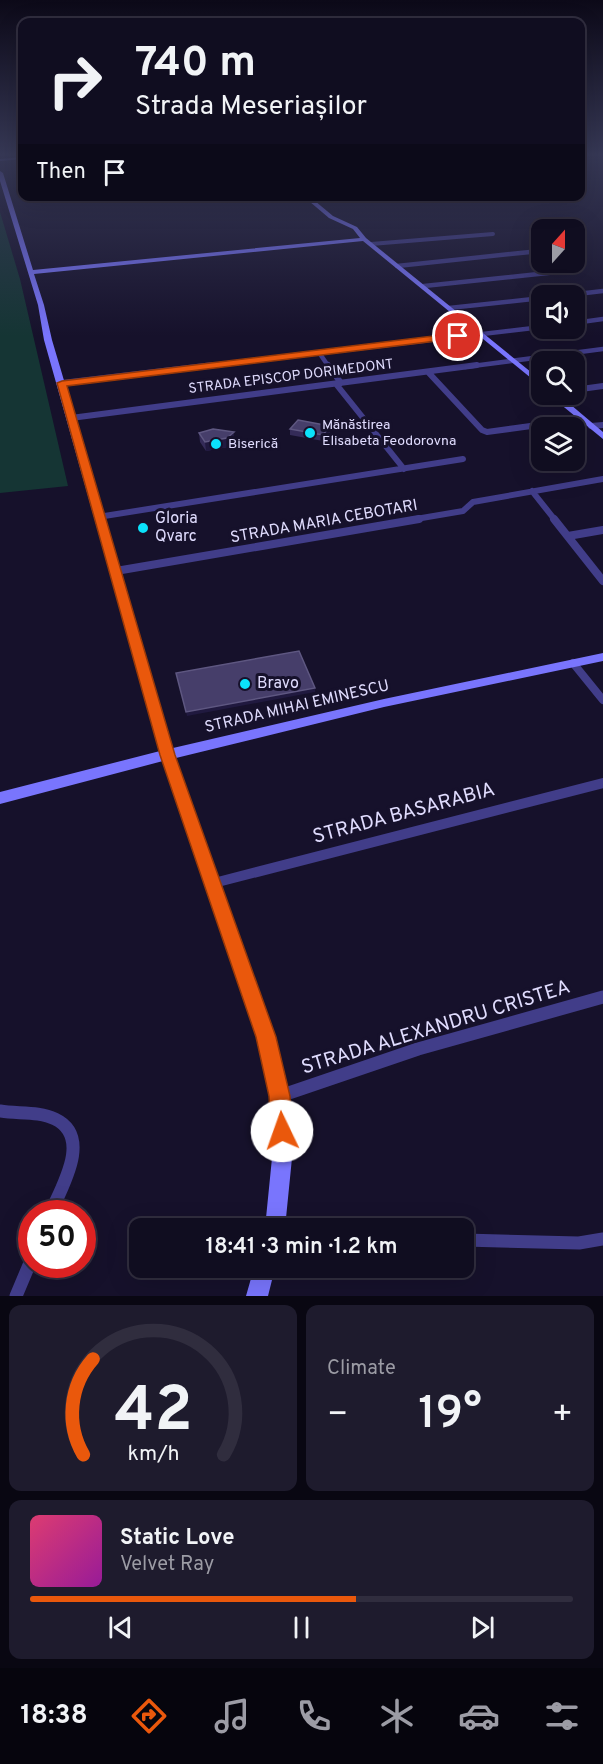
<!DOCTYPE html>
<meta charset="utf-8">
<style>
:root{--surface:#100d20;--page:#1e1b2d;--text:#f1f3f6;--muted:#9c9ca5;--line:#302d3e;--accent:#ea580c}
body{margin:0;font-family:Overpass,sans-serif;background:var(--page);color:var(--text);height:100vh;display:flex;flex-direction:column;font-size:22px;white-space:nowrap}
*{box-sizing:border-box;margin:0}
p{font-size:20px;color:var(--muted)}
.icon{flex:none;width:33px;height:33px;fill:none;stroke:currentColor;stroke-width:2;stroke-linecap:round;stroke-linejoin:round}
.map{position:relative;height:1296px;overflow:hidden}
.panel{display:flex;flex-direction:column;gap:9px;padding:9px;background:#090712;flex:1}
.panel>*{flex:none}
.guide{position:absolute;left:18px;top:18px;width:567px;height:183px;border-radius:12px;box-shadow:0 6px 24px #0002,0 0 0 2px var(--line);background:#100d20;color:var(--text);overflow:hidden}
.needle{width:39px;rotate:21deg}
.tools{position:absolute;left:531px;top:219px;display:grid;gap:12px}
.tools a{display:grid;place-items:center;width:54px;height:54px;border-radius:12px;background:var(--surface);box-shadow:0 6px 24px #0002,0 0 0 2px var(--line);font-size:30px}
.speed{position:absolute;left:18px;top:1200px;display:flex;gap:12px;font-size:30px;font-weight:700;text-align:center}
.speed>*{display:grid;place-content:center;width:78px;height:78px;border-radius:50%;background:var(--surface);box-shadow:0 6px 24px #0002,0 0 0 2px var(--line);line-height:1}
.speed .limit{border:9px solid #d22;background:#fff;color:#111}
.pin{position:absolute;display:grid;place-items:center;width:51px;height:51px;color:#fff;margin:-26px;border:3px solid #fff;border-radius:50%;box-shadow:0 2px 6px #0007}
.me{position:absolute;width:66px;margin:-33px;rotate:357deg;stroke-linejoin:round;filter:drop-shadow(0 0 4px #0008)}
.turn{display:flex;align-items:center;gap:21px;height:126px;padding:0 18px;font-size:27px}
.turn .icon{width:78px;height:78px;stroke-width:2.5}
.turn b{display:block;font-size:42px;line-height:51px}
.then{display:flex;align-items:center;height:57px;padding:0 18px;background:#0003;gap:12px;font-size:22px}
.big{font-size:45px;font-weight:600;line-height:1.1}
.panel .widget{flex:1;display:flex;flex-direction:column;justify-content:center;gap:9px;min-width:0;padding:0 21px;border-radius:12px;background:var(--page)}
.panel .dial{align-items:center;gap:0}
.dial svg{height:156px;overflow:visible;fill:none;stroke:var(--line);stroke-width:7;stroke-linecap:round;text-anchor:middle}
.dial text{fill:var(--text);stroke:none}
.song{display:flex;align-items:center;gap:18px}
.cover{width:72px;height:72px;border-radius:9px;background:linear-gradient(135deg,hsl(340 70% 55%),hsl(300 70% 35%))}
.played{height:6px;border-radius:3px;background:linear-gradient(90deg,var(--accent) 60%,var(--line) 60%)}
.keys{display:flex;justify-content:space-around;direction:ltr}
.heat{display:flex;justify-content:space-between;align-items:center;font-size:33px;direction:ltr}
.panel .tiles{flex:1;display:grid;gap:9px;grid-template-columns:1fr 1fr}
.widget:last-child{grid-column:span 2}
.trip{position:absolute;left:129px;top:1218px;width:345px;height:60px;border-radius:12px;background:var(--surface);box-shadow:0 6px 24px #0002,0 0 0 2px var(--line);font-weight:600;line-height:60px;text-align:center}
.menu{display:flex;height:96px;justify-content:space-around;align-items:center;background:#06050d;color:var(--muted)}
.menu .icon{width:42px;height:42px}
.menu .selected{color:var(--accent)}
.menu b{font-size:27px;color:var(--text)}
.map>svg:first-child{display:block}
.green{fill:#153534}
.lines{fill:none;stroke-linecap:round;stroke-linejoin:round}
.street-far5{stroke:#413d89;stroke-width:4}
.street-far4{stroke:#413d89;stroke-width:4.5}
.street-far3{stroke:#413d89;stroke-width:6}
.street-far2{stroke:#413d89;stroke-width:8}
.street-far1{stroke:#413d89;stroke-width:10}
.street{stroke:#413d89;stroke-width:13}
.secondary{fill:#7975fd;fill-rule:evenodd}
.wall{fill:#342b58}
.shaded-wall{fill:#20193f}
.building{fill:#463e6a;stroke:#5e5781;stroke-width:1.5}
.route{fill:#ea580c;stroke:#983908;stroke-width:1.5}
.poi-dot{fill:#0be2fb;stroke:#16112b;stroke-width:2}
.labels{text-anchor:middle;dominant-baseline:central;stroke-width:6;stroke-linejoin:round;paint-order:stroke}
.far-street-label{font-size:14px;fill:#e0dcfe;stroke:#16112b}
.far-poi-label{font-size:14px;fill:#e0dcfe;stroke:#16112b;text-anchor:start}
.poi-label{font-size:16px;fill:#e0dcfe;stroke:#16112b;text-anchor:start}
.street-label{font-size:16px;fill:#e0dcfe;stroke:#16112b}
.near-street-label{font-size:20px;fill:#e0dcfe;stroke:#16112b}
</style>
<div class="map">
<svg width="603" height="1296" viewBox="0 0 603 1296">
<rect width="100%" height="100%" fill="#16112b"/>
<path class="green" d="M0,212L20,279L68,486L0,493Z"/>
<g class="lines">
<path class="street-far5" d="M371,244L493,234"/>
<path class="street-far4" d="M397,266L530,252
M424,286L576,270
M560,296L603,291
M449,308L542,298
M574,323L603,319
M320,354L329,367
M201,367L542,327
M465,367L603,349"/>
<path class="street-far3" d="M328,365L341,383
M428,372L482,430L487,432L582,419
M62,383L213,365
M336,384L404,469
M574,390L603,386
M71,418L477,365
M591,426L603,425
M532,491L555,520
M98,517L463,459
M410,520L463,511L473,502L603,479"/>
<path class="street-far2" d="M554,519L603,581
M568,536L603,530
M116,571L419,519
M573,663L603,700"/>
<path class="street-far1" d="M214,883L603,783"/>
<path class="street" d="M280,1096L418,1049L603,997
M0,1111C17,1114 39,1111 55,1119C93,1137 61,1188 50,1214
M464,1240L579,1243L603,1239
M16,1296L32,1258"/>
<path class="secondary" d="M22,157V159L0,161V159Z
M0,171L3,173L33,270L360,238L353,229L329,218L303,196H309L333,216L357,227L366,238L542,381V387L363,241L34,274L44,305L52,340L173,748L384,699L603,653V661L384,707L176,758L275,1037L289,1096L293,1148L285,1228H265L273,1148L271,1096L257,1037L163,761L0,804V792L160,751L44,340L38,305L0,181Z
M548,394H558L603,432V439Z
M254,1268H275L268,1296H246Z"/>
</g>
<path class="wall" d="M330,426V432L323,441L290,435V429Z
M199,433L234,441L228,447L206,451L200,442Z"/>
<path class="shaded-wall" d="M330,426V432L323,441V435Z
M234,432V441L228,447L206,451L205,442Z
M315,688V692L187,716L186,712Z"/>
<path class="building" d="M298,420L330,426L323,435L290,429Z
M213,429L234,432L227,438L205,442L199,433Z
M299,651L315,688L186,712L176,673Z"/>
<linearGradient id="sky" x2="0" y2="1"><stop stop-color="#0c0918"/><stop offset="0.46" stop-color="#363855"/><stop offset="1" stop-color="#363855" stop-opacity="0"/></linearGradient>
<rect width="603" height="336" fill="url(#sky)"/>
<path class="route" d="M458,333L461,334V338L67,386L175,755L276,1037L290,1096L293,1131L290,1139L282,1142L274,1139L271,1131L269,1096L256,1037L160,755L57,383L62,381Z"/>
<g class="poi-dot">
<circle cx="310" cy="433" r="6"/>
<circle cx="216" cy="444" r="6"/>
<circle cx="143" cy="528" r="6"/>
<circle cx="245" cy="684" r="6"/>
</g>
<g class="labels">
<g class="far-street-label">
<text transform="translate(291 377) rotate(-7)">STRADA EPISCOP DORIMEDONT</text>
</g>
<g class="far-poi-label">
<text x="322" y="425">Mănăstirea<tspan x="322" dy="16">Elisabeta Feodorovna</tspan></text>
<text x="228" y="444">Biserică</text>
</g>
<g class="poi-label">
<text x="155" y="519">Gloria<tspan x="155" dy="18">Qvarc</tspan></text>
<text x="257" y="684">Bravo</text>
</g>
<g class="street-label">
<text transform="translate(324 522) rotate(-10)">STRADA MARIA CEBOTARI</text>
<text transform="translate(297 707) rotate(-13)">STRADA MIHAI EMINESCU</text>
</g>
<g class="near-street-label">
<text transform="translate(404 814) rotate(-15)">STRADA BASARABIA</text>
<text transform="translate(436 1028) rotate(-17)">STRADA ALEXANDRU CRISTEA</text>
</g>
</g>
</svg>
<div class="tools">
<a><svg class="needle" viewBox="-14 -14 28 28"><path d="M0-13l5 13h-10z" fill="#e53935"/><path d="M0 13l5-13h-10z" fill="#9c9ca5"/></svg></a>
<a><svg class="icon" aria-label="sound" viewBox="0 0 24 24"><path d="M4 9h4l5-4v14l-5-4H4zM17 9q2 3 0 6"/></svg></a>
<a><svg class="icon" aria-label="search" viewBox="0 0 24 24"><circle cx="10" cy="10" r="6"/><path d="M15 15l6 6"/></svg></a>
<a><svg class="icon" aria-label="layers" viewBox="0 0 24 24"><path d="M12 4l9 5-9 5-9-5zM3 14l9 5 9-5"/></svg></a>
</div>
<div class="speed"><div class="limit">50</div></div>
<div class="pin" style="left:458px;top:336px;background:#d93025"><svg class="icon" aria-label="arrive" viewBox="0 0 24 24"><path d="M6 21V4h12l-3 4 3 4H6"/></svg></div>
<svg class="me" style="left:282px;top:1131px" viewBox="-20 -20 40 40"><circle r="19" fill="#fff"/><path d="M0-13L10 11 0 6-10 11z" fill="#ea580c"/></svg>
<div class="trip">18:41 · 3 min · 1.2 km</div>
<div class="guide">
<div class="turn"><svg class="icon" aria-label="right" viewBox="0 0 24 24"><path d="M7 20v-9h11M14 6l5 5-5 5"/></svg><div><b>740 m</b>Strada Meseriașilor</div></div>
<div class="then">Then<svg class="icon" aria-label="arrive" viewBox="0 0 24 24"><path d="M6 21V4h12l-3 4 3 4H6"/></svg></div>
</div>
</div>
<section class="panel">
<div class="tiles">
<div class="widget dial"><svg viewBox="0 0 100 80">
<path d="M14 69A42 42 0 1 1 86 69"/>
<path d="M14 69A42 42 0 0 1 19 20" stroke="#ea580c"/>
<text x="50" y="56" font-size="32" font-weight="700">42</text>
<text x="50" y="72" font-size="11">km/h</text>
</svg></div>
<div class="widget"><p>Climate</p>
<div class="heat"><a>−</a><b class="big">19°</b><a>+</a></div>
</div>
<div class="widget">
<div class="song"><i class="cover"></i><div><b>Static Love</b><p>Velvet Ray</p></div></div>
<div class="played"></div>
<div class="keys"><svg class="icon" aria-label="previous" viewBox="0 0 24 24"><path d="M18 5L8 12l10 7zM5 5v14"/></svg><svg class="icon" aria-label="pause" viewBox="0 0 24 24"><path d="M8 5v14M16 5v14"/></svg><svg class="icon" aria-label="next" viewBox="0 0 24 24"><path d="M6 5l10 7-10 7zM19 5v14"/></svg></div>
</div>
</div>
</section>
<nav class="menu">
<b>18:38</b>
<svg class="icon selected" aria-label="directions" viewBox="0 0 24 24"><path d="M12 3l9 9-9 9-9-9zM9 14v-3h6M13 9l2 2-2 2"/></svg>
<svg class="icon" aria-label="music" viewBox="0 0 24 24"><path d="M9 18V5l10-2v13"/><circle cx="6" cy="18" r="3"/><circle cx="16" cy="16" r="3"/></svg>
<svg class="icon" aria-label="phone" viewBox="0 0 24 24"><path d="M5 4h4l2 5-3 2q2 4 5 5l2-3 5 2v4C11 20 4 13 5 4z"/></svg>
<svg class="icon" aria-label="climate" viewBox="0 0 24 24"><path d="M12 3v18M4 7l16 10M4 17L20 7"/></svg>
<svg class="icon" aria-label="car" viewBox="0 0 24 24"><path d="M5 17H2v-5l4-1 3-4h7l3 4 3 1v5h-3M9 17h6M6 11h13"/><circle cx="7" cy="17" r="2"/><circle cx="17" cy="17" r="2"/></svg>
<svg class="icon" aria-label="filters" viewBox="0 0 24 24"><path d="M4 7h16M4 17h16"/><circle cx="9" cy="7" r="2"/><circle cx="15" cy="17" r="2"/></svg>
</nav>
